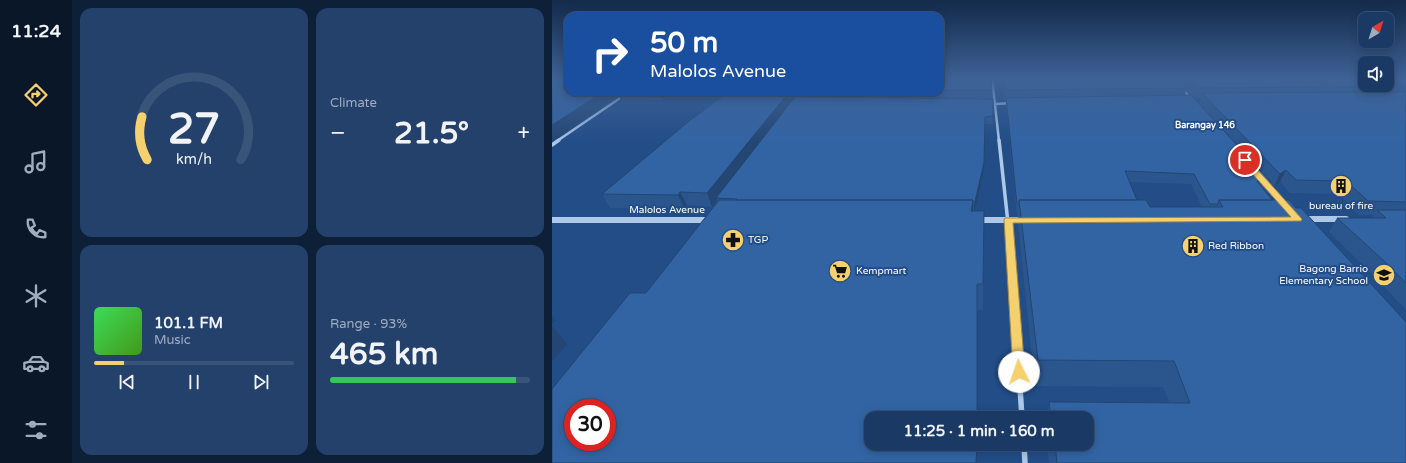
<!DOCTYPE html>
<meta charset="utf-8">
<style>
:root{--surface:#1a3a65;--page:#23416b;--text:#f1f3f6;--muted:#9fadbf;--line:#385479;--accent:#f5d06f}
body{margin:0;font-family:"Varela Round",sans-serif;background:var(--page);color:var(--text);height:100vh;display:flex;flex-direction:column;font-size:15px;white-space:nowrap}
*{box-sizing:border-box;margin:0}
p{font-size:13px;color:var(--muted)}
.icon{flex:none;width:22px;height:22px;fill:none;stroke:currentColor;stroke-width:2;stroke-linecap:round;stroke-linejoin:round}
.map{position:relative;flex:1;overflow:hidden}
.sheet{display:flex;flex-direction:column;gap:8px;padding:8px;background:#0e2038;width:480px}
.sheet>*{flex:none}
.guide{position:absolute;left:12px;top:12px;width:380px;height:84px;border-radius:12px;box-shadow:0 2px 10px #0003,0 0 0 1px var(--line);background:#1a4fa0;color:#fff;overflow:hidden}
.needle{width:26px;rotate:39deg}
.fabs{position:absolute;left:806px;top:12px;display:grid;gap:8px}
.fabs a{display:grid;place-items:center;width:36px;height:36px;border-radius:8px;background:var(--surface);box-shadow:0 2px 10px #0003,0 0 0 1px var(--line);font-size:20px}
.speed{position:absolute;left:12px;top:399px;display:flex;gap:8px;font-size:20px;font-weight:700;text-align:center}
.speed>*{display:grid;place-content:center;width:52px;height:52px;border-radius:50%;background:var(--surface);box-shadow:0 2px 10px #0003,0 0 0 1px var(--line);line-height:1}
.speed .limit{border:6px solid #d22;background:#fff;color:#111}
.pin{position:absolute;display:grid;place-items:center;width:34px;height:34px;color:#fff;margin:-17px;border:2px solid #fff;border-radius:50%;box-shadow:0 1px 4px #0007}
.me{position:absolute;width:44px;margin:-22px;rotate:356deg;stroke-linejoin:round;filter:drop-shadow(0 0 3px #0008)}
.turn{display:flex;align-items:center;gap:14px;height:84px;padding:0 20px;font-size:18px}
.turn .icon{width:52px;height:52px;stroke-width:2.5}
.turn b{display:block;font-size:28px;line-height:34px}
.big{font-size:30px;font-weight:800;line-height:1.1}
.sheet .widget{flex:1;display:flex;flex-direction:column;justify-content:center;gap:6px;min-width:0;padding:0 14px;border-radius:12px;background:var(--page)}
.sheet .dial{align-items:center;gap:0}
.dial svg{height:104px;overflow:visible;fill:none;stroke:var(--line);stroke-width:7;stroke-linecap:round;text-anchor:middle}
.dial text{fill:var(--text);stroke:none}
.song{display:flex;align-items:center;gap:12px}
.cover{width:48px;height:48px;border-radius:6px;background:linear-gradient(135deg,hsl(130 70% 55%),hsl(100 70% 35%))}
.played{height:4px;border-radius:2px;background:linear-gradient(90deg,var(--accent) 15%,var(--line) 15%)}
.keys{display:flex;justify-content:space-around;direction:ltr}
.heat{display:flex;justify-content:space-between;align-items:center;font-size:22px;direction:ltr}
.charge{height:6px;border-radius:3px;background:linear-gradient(90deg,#34c759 93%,var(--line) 0)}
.sheet .tiles{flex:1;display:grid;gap:8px;grid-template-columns:repeat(2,1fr)}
.trip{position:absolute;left:312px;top:411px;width:230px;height:40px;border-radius:12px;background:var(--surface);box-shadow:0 2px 10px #0003,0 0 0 1px var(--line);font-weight:800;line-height:40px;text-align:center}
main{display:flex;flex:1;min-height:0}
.menu{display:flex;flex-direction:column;width:72px;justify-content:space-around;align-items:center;background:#0a1728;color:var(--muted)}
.menu .icon{width:28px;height:28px}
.menu .active{color:var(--accent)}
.menu b{font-size:18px;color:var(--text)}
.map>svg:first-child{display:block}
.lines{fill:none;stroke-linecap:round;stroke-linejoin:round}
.pedestrian{stroke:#adc8e9;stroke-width:2.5}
.minor-far3{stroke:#adc8e9;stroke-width:2.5}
.minor-far2{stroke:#adc8e9;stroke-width:3.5}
.minor-far1{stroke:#adc8e9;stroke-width:4.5}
.minor{stroke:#adc8e9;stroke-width:5.5}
.tertiary-far1{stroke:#adc8e9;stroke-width:4.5}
.tertiary{stroke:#adc8e9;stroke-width:6}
.wall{fill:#2b568d;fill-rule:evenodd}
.shaded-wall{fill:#234673}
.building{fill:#3264a4;stroke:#234673;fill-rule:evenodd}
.route{fill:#f5d06f;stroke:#9f8748}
.labels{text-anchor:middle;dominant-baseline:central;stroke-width:4;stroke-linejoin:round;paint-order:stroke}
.far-neighbourhood-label{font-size:9px;font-weight:bold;fill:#fff;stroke:#224d87}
.poi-label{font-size:10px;fill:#fff;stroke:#224d87;text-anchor:start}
.street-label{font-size:10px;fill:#fff;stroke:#224d87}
</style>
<main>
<nav class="menu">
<b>11:24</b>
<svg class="icon active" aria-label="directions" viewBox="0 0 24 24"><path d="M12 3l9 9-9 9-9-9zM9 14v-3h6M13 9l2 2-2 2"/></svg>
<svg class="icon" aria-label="music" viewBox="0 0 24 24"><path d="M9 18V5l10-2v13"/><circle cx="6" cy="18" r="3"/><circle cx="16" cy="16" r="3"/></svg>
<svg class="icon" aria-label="phone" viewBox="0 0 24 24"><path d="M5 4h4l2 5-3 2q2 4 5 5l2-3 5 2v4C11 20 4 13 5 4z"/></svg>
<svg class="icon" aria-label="climate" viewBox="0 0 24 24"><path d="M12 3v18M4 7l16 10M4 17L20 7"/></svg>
<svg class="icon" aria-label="car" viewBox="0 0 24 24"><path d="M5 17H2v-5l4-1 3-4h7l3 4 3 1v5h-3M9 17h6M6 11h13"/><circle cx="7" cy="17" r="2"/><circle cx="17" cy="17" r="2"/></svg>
<svg class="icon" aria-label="filters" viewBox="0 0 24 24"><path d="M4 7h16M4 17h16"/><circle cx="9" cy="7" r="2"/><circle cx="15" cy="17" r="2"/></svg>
</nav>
<section class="sheet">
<div class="tiles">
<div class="widget dial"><svg viewBox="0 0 100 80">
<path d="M14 69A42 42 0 1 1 86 69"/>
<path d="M14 69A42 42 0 0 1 10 36" stroke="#f5d06f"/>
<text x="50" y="56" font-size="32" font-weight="700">27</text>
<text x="50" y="72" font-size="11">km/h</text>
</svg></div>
<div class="widget"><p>Climate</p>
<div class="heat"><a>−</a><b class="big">21.5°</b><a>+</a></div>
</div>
<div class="widget">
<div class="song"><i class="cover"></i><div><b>101.1 FM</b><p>Music</p></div></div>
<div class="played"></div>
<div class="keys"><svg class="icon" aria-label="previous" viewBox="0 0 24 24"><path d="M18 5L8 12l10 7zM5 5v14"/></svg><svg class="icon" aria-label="pause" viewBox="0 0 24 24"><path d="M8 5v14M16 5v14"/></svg><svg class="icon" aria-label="next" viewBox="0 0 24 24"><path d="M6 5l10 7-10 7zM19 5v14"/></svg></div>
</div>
<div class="widget"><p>Range · 93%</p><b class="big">465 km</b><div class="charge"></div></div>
</div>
</section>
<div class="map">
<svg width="854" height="463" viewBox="0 0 854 463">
<rect width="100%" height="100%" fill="#224d87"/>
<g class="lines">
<path class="pedestrian" d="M444,104L459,103"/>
<path class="minor-far3" d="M440,78L447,141
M5,141L77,92"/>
<path class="minor-far2" d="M447,140L456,223
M0,145L7,140"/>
<path class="minor-far1" d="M456,222L464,328"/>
<path class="minor" d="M464,327L470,418
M472,444L473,463"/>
<path class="tertiary-far1" d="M619,78L641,102"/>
<path class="tertiary" d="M711,180L735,207
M750,219H794
M0,220H160
M422,220H474"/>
</g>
<path class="wall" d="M388,78L440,90L441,124H433L432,171L423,211H432L431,310L94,293L166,201L165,200L160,207L135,205L132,208H58L50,194L172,95L171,92H388ZM247,93L248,97H244Z
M443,78H449L445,99Z
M451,78H813L835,85V78H854V310L821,275L777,232L785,218H820L822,215H807L787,194L738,193L728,182L722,187L719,183L715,192H714L854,463H497L495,444H535V418H495L497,402H617L611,387L483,386L466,224V215H465L454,107V101H453ZM634,90L639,95H633ZM642,98H649L647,103ZM577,182L639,184L650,207H598L585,200Z
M16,92H121L111,100L69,101L67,96L0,142Z"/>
<path class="shaded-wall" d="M447,78H449L445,99V88Z
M51,92H65L67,96L0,142V125Z
M108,92H121L111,100Z
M237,92H247V93L167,198H164L165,200L160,207L155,193Z
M432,162V171L422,215V206Z
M734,170L728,182L722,187L728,174Z
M128,192L135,205L132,208L126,195Z
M421,200V224L419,211Z
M0,315L4,320L0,324Z
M0,326L15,344L0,361Z"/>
<path class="building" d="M0,78H16V92H51L0,125Z
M388,78H439L440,90H388Z
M444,78H447L445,88Z
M453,78H626L635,88L454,90Z
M636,78H760L774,87L645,88Z
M769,78H813V85H835V82L843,87H784Z
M837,78H854V87H853Z
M176,92H237L155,193L128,192L126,195L50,194L136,122Z
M854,92V202L816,201L794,181L744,180L734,170L728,174L650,93Z
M639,95L719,182L705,181L720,200H667L666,204H658L642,174L573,171L585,200H467V204H465L454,98Z
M243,97L441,99V116L433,117L432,162L422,206H421V200H184L185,199L164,198Z
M167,200H421L419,211H432L431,284H425V418H319V444H425L424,463H0V389L78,293H94ZM21,408H55V442H21Z
M467,200H594L598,207H671L667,200H737L744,208H749L854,322V463H505L503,444H535V418H499L497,402L638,403L622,361L486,360Z
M825,210H854V283L831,260L785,218H834Z"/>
<linearGradient id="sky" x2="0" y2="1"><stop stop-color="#132a4a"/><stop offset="0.55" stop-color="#3e6296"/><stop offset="1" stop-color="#3e6296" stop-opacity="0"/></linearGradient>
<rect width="854" height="143" fill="url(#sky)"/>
<path class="route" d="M690,158H695L749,218L750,219L749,221L461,223L473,372L471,376L467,378L462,376L461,372L452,220L453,218L739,217L690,162Z"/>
<defs>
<g id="building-disc" transform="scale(1.15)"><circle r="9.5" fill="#f5d06f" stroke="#224d87"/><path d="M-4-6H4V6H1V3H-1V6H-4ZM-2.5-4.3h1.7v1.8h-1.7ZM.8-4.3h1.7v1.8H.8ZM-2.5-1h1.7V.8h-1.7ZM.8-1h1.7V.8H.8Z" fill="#111"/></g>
<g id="pharmacy-disc" transform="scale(1.15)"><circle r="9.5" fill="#f5d06f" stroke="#224d87"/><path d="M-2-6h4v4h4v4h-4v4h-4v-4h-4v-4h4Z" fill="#111"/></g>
<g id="supermarket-disc" transform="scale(1.15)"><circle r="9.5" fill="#f5d06f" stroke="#224d87"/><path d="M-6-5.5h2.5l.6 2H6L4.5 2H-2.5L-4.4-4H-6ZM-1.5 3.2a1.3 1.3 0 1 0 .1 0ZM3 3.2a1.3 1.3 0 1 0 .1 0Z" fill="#111"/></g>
<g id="school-disc" transform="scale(1.15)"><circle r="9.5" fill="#f5d06f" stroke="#224d87"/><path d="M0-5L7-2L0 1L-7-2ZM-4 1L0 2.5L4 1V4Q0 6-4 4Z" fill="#111"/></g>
</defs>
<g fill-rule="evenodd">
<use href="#building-disc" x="789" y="186"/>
<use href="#pharmacy-disc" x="181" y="240"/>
<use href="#building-disc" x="641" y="246"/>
<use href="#supermarket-disc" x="288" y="271"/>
<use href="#school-disc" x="832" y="275"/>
</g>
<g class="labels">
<g class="far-neighbourhood-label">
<text x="653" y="125">Barangay 146</text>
</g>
<g class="poi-label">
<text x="789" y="206" text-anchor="middle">bureau of fire</text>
<text x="196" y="240">TGP</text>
<text x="656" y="246">Red Ribbon</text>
<text x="816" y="269" text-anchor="end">Bagong Barrio<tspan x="816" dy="12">Elementary School</tspan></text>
<text x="304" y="271">Kempmart</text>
</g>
<g class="street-label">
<text x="115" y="210">Malolos Avenue</text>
</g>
</g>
</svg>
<div class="fabs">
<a><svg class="needle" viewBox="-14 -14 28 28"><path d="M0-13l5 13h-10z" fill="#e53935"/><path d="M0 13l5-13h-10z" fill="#9fadbf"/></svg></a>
<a><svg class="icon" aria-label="sound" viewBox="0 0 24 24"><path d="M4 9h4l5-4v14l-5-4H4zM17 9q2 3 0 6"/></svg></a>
</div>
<div class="speed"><div class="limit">30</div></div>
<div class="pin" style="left:693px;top:160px;background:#d93025"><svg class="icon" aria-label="arrive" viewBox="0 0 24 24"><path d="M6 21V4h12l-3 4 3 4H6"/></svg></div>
<svg class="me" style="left:467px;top:372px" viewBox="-20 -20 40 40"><circle r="19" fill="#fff"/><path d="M0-13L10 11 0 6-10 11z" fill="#f5d06f"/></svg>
<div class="trip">11:25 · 1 min · 160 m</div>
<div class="guide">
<div class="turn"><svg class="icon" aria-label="right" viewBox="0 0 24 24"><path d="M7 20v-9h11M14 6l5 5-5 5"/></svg><div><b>50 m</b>Malolos Avenue</div></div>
</div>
</div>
</main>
